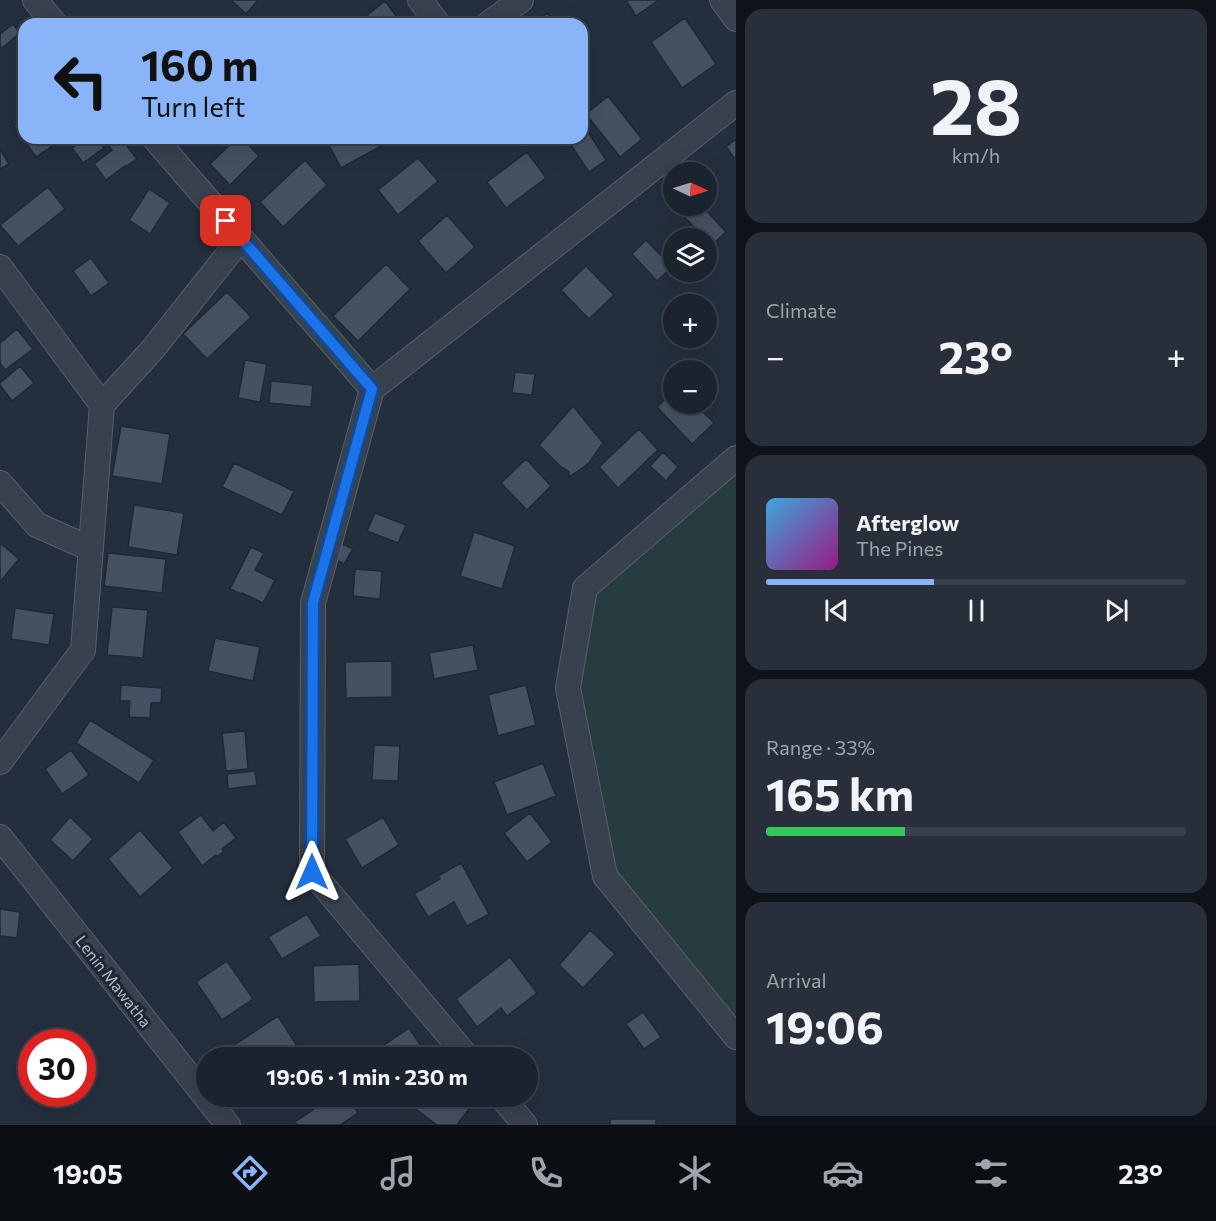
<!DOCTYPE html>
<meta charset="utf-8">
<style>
:root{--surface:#1b232e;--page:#282f3a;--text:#f1f3f6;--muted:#a0a4aa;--line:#39404a;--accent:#8ab4f8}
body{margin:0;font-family:Commissioner,sans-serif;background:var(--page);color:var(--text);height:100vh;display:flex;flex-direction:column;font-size:22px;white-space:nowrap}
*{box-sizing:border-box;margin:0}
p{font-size:20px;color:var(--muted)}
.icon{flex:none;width:33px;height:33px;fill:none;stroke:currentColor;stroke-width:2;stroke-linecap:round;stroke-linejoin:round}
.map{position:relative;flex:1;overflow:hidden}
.sheet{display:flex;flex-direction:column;gap:9px;padding:9px;background:#0f1319;width:480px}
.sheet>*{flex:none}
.guide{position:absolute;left:18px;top:18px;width:570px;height:126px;border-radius:18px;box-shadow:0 6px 24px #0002,0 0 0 2px var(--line);background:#8ab4f8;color:#111;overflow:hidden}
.needle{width:39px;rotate:94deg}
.buttons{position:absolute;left:663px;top:162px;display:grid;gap:12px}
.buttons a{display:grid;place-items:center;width:54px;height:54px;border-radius:50%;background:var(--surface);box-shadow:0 6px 24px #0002,0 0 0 2px var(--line);font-size:30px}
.speed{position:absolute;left:18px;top:1029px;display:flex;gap:12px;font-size:30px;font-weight:700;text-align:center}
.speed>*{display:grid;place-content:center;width:78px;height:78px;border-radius:50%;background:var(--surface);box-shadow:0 6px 24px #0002,0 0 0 2px var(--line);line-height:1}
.speed .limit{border:9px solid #d22;background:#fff;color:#111}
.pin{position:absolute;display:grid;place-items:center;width:51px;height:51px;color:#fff;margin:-26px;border-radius:12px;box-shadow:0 3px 9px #0006}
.me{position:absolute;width:66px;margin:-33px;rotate:0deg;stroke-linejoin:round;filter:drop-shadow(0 0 4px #0008)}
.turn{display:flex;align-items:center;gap:21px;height:126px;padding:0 24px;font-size:27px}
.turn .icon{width:78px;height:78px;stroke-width:2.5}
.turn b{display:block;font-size:42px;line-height:51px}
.big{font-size:45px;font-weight:700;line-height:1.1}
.sheet .widget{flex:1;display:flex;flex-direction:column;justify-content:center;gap:9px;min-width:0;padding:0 21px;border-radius:18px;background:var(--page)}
.sheet .dial{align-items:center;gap:0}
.dial b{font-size:78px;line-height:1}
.song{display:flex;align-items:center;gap:18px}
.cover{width:72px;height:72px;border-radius:9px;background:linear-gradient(135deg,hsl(200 70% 55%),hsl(310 70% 35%))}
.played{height:6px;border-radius:3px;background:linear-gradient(90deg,var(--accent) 40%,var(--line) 40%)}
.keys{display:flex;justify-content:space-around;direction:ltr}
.heat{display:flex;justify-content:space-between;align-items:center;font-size:33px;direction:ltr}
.charge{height:9px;border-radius:4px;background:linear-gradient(90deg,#34c759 33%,var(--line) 0)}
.trip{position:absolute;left:196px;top:1047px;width:342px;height:60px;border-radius:30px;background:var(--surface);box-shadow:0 6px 24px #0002,0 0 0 2px var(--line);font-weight:700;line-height:60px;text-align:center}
.tabs{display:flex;height:96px;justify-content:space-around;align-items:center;background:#0b0e12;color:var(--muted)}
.tabs .icon{width:42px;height:42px}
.tabs .on{color:var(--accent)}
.tabs b{font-size:27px;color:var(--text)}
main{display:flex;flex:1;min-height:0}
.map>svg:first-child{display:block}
.green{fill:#263c3f}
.building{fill:#455162;stroke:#1f2835;stroke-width:1.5}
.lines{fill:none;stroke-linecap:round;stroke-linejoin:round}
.minor-casing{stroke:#565f6c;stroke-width:26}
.minor{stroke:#38414e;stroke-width:24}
.route-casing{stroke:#114b97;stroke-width:15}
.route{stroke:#1a73e8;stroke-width:10}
.labels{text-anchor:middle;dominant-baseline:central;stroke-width:6;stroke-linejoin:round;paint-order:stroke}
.street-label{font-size:16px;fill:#b4bcc9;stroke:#1d2633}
</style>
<main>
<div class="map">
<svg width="736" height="1125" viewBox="0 0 736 1125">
<rect width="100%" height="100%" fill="#242f3e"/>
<path class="green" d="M736,460V1013L724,1022L605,876L568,688L585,588Z"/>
<path class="building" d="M233,0H258L246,14L232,1Z
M626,0H659L636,16Z
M385,1L402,24H356Z
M548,13L554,24H528Z
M685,18L716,64L682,88L651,42Z
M13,24L20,33L2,48L0,46V34Z
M608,96L642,139L620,157L586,114Z
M24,119V138H64L36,157L14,126Z
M585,127L606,160L589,172L567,139L582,138V129Z
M86,138H96L104,148L83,163L72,148Z
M117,138H121L137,159L125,167V166L106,180L94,164L112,150L108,145Z
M237,138H242L259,156L230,185L210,164Z
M342,138H379L383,145L341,168L329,145Z
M458,138H472L462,145Z
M736,139V160L726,147Z
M0,149L9,164L0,169Z
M527,152L546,178L506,208L487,182Z
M418,158L438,181L398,215L378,190Z
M305,160L327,185L283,227L260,202Z
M48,187L65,209L18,246L0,225Z
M149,189L170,203L150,234L129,220Z
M683,206H702L726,232L711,246L706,242V238H704L678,210Z
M447,215L475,247L446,273L418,241Z
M646,240L672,267L657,281L632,254Z
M91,258L109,283L91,296L73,271Z
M386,264L410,289L358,341L333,316Z
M586,266L614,295L589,319L561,290Z
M227,292L251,317L207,359L183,334Z
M17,329L33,349L5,370L0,363V343Z
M245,360L267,364L260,402L238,398Z
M20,366L34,383L12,401L0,385V383Z
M515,372L535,374L532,395L512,393Z
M271,381L313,385L311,407L269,403Z
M674,391V404H695L714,423L692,444L657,407Z
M573,406L603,443L589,463L569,477V472L560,466L539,445Z
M121,426L170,434L162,484L112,476Z
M639,429L658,450L618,488L599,467Z
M663,452L678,467L666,481L650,466Z
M526,459L551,486L527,510L501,483Z
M234,463L294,491L282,515L222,487Z
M134,505L184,513L177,555L128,547Z
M375,513L406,525L398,543L367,531Z
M474,532L515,546L502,589L460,576Z
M0,543L19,559L0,582Z
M340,543L353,549L344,564L332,557Z
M251,547L264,553L255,570L275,580L263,603L242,593L241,594L230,589Z
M108,553L166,559L162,593L104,586Z
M355,569L382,571L380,599L353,596Z
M112,607L148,610L143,658L107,655Z
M15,608L54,614L49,645L11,639Z
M215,638L260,647L253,681L208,671Z
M473,645L478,670L434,679L429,653Z
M392,661V697L346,698L345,662Z
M121,685L162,688L161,703H151L150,718L129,717L130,701H120Z
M526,685L536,725L498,736L488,695Z
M90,720L154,760L139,783L76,743Z
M245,731L248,769L226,771L222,733Z
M374,745L400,746L398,781L372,780Z
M71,750L89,775L62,794L45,769Z
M543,763L556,796L507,815L494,782Z
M255,771L257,785L228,789L227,774Z
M530,813L552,842L527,862L504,833Z
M201,815L213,831L224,822L236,838L222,849L224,851L217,857L216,855L202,866L178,832Z
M70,817L93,839L73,861L50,840Z
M383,817L399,845L362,868L345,839Z
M140,830L173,868L140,897L108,859Z
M461,863L489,914L467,926L454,902L428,917L414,894L440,879L438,876Z
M0,909L20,912L17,938L0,936Z
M307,914L321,936L282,959L268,937Z
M590,930L615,954L583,988L559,965Z
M510,957L537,993L507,1016L501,1008L477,1027L456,999Z
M227,961L253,999L222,1020L196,982Z
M359,964L360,1001L314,1002L313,966Z
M643,1012L661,1037L644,1049L626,1024Z
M278,1016L302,1054L297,1058H242L234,1045Z
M409,1028L429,1058H365Z
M333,1096H348L358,1113L340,1125H297L295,1122Z
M420,1096H459L471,1106L457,1125H437L413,1107Z
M610,1119H656V1125H610Z"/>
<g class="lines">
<g class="minor-casing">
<path id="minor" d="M35,0L55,24
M420,0L438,24
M722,0L736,19
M488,24L521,0
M154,138L372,389
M0,267L102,405L83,650L0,762
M102,405L153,349L241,238
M736,458L585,588L568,688L605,876L736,1037
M0,483L37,525L91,549
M0,837L228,1125
M468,1058L312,872L313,603L372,389L736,103
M501,1096L525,1125"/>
</g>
<use href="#minor" class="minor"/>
</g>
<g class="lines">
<g class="route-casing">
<path id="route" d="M226,221L372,389L313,603L312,872"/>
</g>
<use href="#route" class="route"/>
</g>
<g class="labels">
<g class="street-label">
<text transform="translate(114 981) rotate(52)">Lenin Mawatha</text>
</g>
</g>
</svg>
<div class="buttons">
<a><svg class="needle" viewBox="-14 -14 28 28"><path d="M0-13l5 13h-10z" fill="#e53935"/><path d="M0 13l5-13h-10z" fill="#a0a4aa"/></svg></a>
<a><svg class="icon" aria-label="layers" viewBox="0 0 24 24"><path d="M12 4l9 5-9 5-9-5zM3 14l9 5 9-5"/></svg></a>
<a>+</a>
<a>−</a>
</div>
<div class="speed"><div class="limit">30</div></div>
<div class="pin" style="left:226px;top:221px;background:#d93025"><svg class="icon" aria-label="arrive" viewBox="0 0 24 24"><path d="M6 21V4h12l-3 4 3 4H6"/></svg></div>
<svg class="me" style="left:312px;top:872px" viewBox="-20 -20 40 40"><path d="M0-17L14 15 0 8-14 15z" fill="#1a73e8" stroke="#fff" stroke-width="4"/></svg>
<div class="trip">19:06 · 1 min · 230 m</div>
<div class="guide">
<div class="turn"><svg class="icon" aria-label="left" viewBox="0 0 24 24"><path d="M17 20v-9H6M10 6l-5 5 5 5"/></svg><div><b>160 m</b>Turn left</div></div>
</div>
</div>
<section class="sheet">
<div class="widget dial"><b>28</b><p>km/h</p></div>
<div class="widget"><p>Climate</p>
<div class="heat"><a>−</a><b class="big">23°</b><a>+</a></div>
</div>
<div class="widget">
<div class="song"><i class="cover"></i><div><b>Afterglow</b><p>The Pines</p></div></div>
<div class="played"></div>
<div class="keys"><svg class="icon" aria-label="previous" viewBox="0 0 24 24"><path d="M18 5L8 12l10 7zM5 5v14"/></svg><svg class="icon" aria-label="pause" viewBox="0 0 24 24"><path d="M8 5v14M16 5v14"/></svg><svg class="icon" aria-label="next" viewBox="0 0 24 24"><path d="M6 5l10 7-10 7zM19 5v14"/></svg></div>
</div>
<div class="widget"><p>Range · 33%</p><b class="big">165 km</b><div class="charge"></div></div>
<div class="widget"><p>Arrival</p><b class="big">19:06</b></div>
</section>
</main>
<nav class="tabs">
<b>19:05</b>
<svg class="icon on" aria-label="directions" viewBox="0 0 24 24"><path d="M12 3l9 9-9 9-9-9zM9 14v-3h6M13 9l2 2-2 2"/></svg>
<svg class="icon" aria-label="music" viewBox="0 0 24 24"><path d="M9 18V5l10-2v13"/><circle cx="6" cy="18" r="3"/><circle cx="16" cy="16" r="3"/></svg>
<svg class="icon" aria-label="phone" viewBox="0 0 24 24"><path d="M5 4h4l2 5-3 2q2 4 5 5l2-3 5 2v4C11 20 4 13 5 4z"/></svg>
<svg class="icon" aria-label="climate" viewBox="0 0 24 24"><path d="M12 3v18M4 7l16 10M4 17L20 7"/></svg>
<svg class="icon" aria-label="car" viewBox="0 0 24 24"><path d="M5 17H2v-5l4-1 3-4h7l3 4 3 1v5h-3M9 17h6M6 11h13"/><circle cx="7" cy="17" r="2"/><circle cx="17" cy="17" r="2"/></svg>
<svg class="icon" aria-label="filters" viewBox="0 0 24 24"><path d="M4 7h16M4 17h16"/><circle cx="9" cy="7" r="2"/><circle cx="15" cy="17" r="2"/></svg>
<b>23°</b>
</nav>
